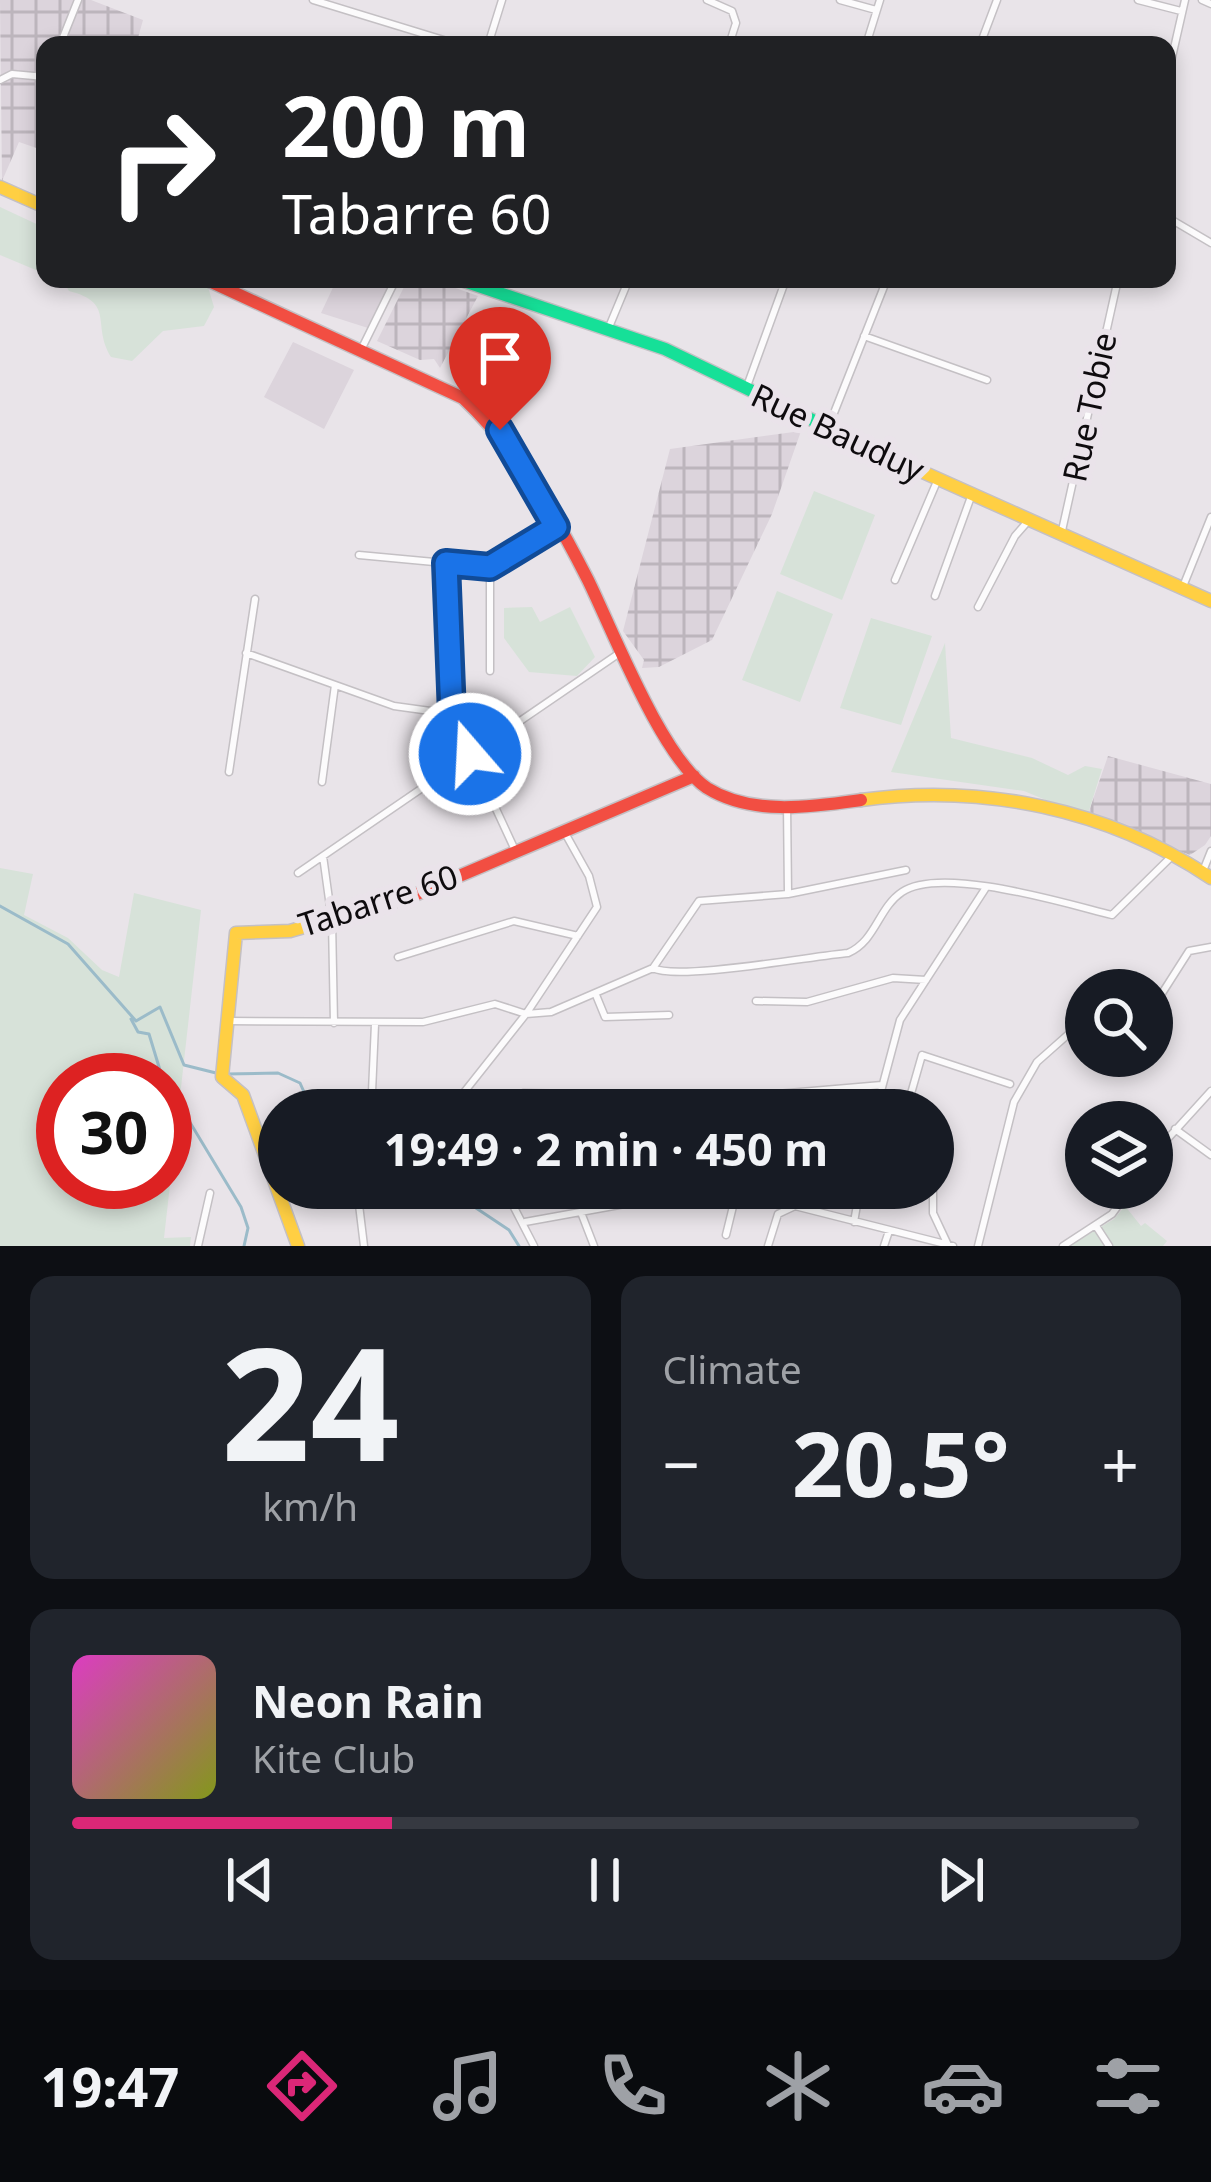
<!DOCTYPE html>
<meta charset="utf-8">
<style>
:root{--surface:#171b24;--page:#20242c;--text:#f1f3f6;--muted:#9ea1a6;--line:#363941;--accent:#db2777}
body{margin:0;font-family:"Noto Sans",sans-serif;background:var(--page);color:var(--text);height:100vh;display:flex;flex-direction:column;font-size:45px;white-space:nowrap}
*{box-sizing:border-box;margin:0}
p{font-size:39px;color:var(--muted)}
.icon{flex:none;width:66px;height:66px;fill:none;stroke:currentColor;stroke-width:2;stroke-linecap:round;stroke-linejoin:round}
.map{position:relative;height:1246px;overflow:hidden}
.drawer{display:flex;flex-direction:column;gap:30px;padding:30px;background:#0d0f14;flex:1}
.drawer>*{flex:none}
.hud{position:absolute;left:36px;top:36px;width:1140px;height:252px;border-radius:24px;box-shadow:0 6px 18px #0003;background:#202124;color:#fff;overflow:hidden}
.controls{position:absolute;left:1065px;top:969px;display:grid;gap:24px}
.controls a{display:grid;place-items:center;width:108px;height:108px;border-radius:50%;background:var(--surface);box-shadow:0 6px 18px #0003;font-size:60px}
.speed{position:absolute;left:36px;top:1053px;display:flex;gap:24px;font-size:60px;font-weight:700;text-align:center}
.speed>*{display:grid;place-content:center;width:156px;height:156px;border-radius:50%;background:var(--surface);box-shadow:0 6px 18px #0003;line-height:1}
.speed .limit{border:18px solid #d22;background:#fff;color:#111}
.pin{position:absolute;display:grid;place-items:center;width:102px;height:102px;color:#fff;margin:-123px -51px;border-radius:50% 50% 50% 0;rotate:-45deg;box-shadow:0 0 12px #0007}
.pin .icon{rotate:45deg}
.me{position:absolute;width:132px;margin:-66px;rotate:341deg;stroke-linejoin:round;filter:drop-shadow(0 0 9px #0008)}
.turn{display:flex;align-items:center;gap:42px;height:252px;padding:0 48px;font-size:54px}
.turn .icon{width:156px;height:156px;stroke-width:2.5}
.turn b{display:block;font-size:84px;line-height:102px}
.big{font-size:90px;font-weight:700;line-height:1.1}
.drawer .widget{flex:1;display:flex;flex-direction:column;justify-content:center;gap:18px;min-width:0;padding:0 42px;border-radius:24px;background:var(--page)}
.drawer .dial{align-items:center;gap:0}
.dial b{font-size:156px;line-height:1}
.song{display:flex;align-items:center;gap:36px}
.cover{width:144px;height:144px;border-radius:18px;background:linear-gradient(135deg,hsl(310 70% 55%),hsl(70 70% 35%))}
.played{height:12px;border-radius:6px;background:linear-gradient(90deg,var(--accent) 30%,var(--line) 30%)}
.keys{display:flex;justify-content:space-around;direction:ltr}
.heat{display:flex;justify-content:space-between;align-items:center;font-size:66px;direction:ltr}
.drawer .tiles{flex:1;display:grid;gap:30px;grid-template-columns:1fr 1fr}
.widget:last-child{grid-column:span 2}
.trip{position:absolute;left:258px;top:1089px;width:696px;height:120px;border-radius:60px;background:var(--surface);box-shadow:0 6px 18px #0003;font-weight:700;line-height:120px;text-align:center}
.menu{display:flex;height:192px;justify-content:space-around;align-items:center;background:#090b0e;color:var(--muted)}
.menu .icon{width:84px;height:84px}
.menu .selected{color:var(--accent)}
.menu b{font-size:54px;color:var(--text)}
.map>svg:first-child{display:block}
.built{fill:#dcd4dc}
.industrial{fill:url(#industrial-grid)}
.green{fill:#d7e2d9;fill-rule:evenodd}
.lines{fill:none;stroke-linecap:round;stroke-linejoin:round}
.stream{stroke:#9bbbc9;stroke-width:3}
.street-casing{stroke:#c4c0c4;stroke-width:9}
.fast-casing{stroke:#c4c0c4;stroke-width:15}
.slow-casing{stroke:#c4c0c4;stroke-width:15}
.jam-casing{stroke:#c4c0c4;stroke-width:15}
.street{stroke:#fcfbfc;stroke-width:6}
.fast{stroke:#16e098;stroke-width:12}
.slow{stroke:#ffcf43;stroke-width:12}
.jam{stroke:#f24e42;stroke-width:12}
.route-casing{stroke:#114b97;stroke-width:30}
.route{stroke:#1a73e8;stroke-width:21}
.labels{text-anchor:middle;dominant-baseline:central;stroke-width:12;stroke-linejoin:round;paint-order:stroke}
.street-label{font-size:33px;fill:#0e0b0e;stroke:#eae3ea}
</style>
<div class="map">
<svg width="1211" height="1246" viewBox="0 0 1211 1246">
<defs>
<pattern id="industrial-grid" width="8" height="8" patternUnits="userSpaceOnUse" patternTransform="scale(3)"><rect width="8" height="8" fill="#dcd4dc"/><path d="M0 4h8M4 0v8" fill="none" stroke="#bcb5bc"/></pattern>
</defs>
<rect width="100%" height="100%" fill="#e9e4e9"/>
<path class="built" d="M337,279H393L368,328L321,313Z
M293,342L354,370L324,429L264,397Z"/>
<path class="industrial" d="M0,0H91L143,20L136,45H45V151L19,142L2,181Z
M408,279H430L478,296L440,368L434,359L420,360L377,341Z
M801,431L772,514L712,640L659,667L642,668L644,660L623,631L670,449Z
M1108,756L1211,784V836L1205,845L1190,855L1087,817Z"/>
<path class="green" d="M0,207L45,228L43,273L0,255Z
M62,279H184L208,287L214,307L204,326L163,331L132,361L111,357C91,324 116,303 69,291Z
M814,491L875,515L842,600L780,574Z
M777,591L833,614L800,702L742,680Z
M532,607L540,622L570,607L595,657L577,676L529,672L504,638V608Z
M871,618L932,636L901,725L840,708Z
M945,643L951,738L1032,758L1068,775L1085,766L1102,769L1087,817L1024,791L891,772Z
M0,868L33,874L24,915L68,938L102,970L119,977L134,893L201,910L164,1238L191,1237L190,1246H0ZM63,1080H165V1182H63Z
M1125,1206L1141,1226L1145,1223L1167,1241L1163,1246H1069L1114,1219Z"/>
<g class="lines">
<path class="stream" d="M0,906L68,944L136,1021L160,1007L184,1065L216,1073
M131,1019L138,1032L149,1034L163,1080
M226,1074L278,1073L300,1083L312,1110
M165,1081L241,1207L248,1228L244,1246
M446,1188L509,1230L519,1246"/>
<g class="street-casing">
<path id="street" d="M313,0L460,45
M707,0L732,11L736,23L729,45
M840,0L876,10
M1138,0L1181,11
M1202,0L1211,4
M60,45L78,0
M488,45L502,0
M866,45L880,0
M980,45L997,0
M1167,79L1185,0
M0,80L12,74L45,77
M1167,217L1211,243
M765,279L783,285
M609,327L629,279
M864,336L987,380
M361,350L396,279
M746,389L786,279
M828,428L887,279
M1061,535L1118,279
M359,555L445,563
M895,580L938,479
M1182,589L1211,517
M935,596L972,494
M978,607L1015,536L1029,520
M246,653L394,706L452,714
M490,671V567
M229,772L255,599
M322,782L335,685
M515,850L452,714L446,563L490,567L556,527
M323,856L332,921L334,1023
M1203,871L1211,851
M298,873L621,652
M788,894L906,870
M398,957L514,921L578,936
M653,968C677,981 812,956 848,953C876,941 878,908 902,892C941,865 1067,904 1112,915L1173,855
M596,995L605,1017L669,1015
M756,1001L807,1002L893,978L926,980
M1152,1009L1189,951L1211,947
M227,1021L423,1022L495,1004L526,1014L597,907L589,876L565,833
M1106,1056L1114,1067L1122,1056
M372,1092L375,1024
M450,1110L526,1014L551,1012L653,968L699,901L788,894L787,805
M516,1110L523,1093L741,1097L882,1085
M876,1110L900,1020L985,889
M924,1110L910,1097L922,1055L1010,1084
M933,1115L942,1126L933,1164
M1175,1129L1211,1155
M1152,1156L1211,1091
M357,1188L364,1246
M504,1188L534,1246
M716,1188L785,1207
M933,1188V1213L948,1245
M582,1215L594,1246
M525,1222L713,1188
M854,1222L860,1188
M1096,1226L1109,1246
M726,1235L736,1194
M198,1246L210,1193
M768,1246L778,1214L795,1206L953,1246
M884,1246L889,1231
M978,1246L1014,1102L1037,1062L1081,1023L1086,1029
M1063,1246L1112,1214L1131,1188"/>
</g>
<g class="fast-casing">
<path id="fast" d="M458,279L665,349L887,456"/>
</g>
<g class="slow-casing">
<path id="slow" d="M0,187L45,207
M887,456L1211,601
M861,800C982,783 1108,809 1211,878
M298,1246L243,1095L222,1077L236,933L290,931L370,908"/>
</g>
<g class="jam-casing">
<path id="jam" d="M205,279L463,398C518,450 554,513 588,580C613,631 662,758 707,788C752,816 811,807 861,800
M370,908L410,897L694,776"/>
</g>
<use href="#street" class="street"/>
<use href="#fast" class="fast"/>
<use href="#slow" class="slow"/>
<use href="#jam" class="jam"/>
</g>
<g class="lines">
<g class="route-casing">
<path id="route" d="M470,754L452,714L446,563L490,567L556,527L500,430"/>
</g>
<use href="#route" class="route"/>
</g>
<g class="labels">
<g class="street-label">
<text transform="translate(1089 407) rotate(-78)">Rue Tobie</text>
<text transform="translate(838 432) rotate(25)">Rue Bauduy</text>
<text transform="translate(378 900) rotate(-18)">Tabarre 60</text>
</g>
</g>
</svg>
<div class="controls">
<a><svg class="icon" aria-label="search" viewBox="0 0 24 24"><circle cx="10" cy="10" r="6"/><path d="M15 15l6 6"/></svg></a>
<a><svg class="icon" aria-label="layers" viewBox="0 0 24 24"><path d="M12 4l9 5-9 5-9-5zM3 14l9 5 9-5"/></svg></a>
</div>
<div class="speed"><div class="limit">30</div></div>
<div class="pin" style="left:500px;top:430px;background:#d93025"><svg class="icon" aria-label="arrive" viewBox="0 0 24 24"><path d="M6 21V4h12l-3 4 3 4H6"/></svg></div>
<svg class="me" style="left:470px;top:754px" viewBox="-20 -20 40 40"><circle r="17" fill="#1a73e8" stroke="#fff" stroke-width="3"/><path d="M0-11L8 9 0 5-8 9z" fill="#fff"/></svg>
<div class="trip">19:49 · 2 min · 450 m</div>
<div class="hud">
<div class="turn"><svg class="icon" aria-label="right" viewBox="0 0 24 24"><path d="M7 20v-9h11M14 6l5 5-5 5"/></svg><div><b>200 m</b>Tabarre 60</div></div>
</div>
</div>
<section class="drawer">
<div class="tiles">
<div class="widget dial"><b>24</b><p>km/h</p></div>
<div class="widget"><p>Climate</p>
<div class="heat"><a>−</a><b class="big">20.5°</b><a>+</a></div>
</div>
<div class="widget">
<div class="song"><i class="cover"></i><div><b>Neon Rain</b><p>Kite Club</p></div></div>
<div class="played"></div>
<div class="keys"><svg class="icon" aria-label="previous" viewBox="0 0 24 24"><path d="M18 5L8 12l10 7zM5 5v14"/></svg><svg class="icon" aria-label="pause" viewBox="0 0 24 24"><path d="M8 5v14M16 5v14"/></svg><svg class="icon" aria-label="next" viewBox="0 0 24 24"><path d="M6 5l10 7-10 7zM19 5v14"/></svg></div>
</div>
</div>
</section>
<nav class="menu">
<b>19:47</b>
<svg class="icon selected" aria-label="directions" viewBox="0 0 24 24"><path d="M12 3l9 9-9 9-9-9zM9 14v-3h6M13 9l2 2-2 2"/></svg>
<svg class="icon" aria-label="music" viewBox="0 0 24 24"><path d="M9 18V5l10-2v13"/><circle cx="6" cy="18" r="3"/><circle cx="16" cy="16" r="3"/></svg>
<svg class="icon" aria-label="phone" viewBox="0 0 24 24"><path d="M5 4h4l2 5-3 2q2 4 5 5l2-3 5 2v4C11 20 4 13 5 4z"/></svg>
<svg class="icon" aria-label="climate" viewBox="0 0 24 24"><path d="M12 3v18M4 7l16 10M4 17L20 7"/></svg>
<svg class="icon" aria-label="car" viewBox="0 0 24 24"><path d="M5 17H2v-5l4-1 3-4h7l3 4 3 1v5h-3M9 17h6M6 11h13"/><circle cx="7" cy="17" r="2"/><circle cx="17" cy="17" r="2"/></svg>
<svg class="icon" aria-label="filters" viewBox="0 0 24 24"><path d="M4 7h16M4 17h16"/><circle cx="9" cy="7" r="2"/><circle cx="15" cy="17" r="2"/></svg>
</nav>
